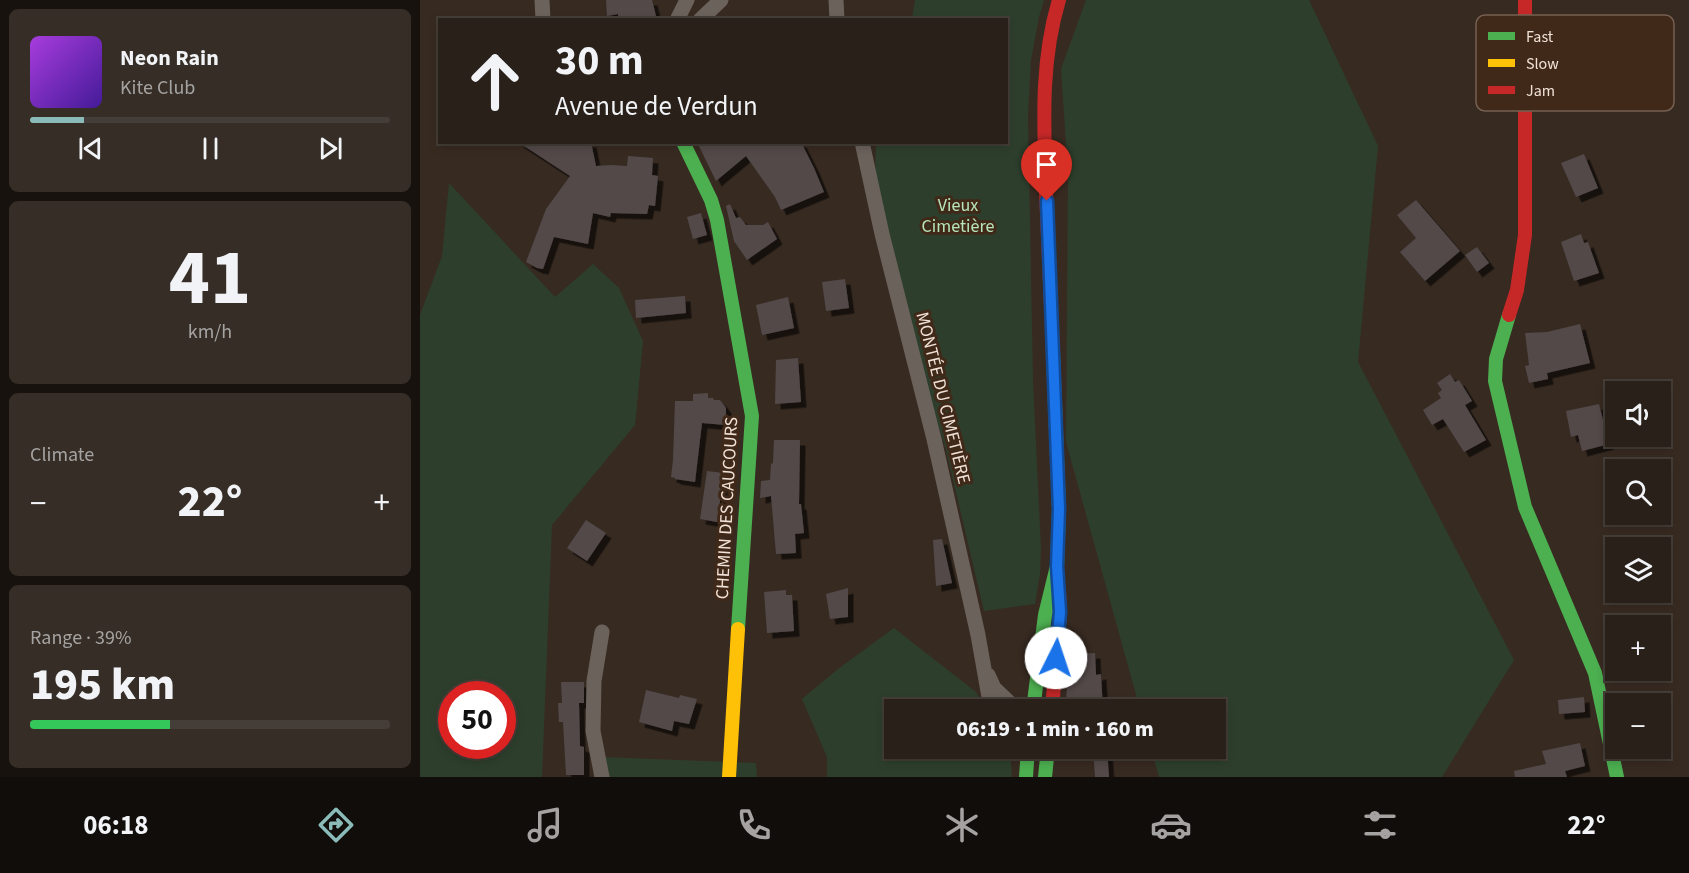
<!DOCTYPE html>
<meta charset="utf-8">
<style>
:root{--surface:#292019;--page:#352d26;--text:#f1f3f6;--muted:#a5a3a2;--line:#453e38;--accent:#8bbbb9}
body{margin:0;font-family:"Source Sans 3",sans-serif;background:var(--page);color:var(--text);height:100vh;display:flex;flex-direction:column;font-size:22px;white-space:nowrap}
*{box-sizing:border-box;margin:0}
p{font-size:20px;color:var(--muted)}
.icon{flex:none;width:33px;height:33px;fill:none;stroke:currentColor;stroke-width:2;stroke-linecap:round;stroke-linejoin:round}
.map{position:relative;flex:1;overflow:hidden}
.details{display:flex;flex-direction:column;gap:9px;padding:9px;background:#17120e;width:420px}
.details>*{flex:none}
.guide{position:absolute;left:18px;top:18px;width:570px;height:126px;border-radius:0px;box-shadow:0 3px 9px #0003,0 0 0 2px var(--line);background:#292019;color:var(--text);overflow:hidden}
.tools{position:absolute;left:1185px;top:381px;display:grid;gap:12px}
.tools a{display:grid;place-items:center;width:66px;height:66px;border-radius:0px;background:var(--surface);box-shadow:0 3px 9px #0003,0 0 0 2px var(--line);font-size:30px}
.speed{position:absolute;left:18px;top:681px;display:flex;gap:12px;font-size:30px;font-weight:700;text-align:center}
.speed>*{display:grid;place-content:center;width:78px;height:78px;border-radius:50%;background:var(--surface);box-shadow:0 3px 9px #0003,0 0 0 2px var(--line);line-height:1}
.speed .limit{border:9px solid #d22;background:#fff;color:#111}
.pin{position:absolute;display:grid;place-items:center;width:51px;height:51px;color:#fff;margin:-62px -26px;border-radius:50% 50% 50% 0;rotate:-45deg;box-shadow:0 0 6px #0007}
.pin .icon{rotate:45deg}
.me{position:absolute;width:66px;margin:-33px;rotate:4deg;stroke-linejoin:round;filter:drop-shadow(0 0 4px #0008)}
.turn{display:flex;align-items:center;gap:21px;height:126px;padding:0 18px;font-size:27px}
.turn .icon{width:78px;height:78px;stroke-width:2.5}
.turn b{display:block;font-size:42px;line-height:51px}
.big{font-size:45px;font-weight:800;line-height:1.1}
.details .card{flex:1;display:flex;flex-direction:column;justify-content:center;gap:9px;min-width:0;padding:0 21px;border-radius:9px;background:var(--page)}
.details .dial{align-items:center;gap:0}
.dial b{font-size:78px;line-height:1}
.song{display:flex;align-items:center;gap:18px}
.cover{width:72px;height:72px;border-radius:9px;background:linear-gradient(135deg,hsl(280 70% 55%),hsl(260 70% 35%))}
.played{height:6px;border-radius:3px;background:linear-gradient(90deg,var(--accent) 15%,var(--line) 15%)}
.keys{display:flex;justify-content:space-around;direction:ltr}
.heat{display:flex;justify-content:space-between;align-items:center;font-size:33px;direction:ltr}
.charge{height:9px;border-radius:4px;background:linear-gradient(90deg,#34c759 39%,var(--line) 0)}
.trip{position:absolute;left:464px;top:699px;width:342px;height:60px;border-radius:0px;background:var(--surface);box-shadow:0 3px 9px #0003,0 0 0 2px var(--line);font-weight:800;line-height:60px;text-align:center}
.dock{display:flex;height:96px;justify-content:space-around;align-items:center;background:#100d0a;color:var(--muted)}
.dock .icon{width:42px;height:42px}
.dock .current{color:var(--accent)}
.dock b{font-size:27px;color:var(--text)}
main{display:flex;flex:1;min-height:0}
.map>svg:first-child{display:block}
.green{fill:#2d3f2c;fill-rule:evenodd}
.building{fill:#52494a;filter:url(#shadow)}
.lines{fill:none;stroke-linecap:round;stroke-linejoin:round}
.street{stroke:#6c625c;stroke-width:15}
.fast{stroke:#4caf50;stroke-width:14}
.slow{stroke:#ffc107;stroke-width:14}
.jam{stroke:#c62828;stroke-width:14}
.route-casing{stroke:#114b97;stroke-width:15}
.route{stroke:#1a73e8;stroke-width:10}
.labels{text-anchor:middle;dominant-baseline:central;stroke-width:6;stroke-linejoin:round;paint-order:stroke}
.park-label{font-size:18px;fill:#b6e5b9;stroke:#402918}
.street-label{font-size:18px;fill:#f1e2d8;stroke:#402918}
.key{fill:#402918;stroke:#756052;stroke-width:1.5}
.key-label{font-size:16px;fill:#f1e2d8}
</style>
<main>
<section class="details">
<div class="card">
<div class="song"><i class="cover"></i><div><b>Neon Rain</b><p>Kite Club</p></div></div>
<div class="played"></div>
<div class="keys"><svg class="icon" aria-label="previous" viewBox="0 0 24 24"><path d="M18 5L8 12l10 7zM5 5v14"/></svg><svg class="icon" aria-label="pause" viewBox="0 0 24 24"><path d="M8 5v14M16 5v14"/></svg><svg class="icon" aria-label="next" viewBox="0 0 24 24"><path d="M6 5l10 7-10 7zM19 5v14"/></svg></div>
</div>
<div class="card dial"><b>41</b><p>km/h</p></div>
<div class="card"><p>Climate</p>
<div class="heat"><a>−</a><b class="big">22°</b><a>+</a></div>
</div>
<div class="card"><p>Range · 39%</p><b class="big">195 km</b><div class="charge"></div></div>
</section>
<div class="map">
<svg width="1269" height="777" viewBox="0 0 1269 777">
<defs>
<filter id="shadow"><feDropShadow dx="5.5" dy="5.5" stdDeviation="0" flood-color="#0009"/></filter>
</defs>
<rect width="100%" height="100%" fill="#372a21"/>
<path class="green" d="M495,0H624L619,17L611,60L608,115L613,381L621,549L620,574L615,604L564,611L526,450L504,381L455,177L456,143L586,142V20L492,19Z
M666,0H889L958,146L938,362L1094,660L1022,777H739L731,749L795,748V710L720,709L646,442L648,173L641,69Z
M29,183L135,297L173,264L199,288L223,341L215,425L132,525L122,777H0V315L22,256ZM32,694H82V746H32Z
M474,628L556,692L566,709L474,710V748L590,749L592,777H407V757L382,699L418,669Z
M181,757L336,763L337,777H188Z"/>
<path class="building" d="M186,0H232L237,20H199L198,14L187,16Z
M98,142H171L176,166L192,165L207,166L208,156L233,158L232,175L238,176L235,206L229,205L227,214L191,213L190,217L173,213L168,244L134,237L123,269L117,268L106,262L126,209L150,176Z
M277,142H381L394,168L404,192L361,210L355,197L326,156L296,181Z
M1164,154L1178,188L1156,197L1141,163Z
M996,200L1040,251L1005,281L980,252L996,238L977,215Z
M310,204L316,218L320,217L326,225H343L348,222L357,239L327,260L314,241L306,206Z
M281,213L287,235L273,239L267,217Z
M1161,234L1164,243L1168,242L1179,273L1154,281L1141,242Z
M1057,247L1069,263L1057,272L1045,255Z
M425,279L429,308L406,311L402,282Z
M265,296L266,313L216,318L215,300Z
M368,297L374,328L342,335L336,305Z
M1160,324L1170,363L1127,373L1128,379L1109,383L1105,366L1109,365L1105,333L1127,332Z
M378,358L381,402L355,404L356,360Z
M1030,374L1035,382L1039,380L1052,401L1045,405L1066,440L1044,452L1023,419L1012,425L1003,410L1021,398L1018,393L1022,390L1017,383Z
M288,393V398H293L294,400H300L306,408V425L282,423L275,482L255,479V478L251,477L253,460L255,401H273V394Z
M1179,404L1189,444L1162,451L1158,435L1151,437L1146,411Z
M354,440H380L379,504H381L384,533L375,534L376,553L356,554L351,496L340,498L341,481L350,480L351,464L353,463Z
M287,471L304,473L297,522L280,519Z
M166,520L186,533L167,561L147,548Z
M522,539L532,583L516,586L513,540Z
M428,588V617L410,619L406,594Z
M366,590V595H372L374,631L347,633L344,592Z
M675,653L676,675L681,674L683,710H655L654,699L646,700L649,654Z
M141,682H164V703H159L160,746L164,747V775H146L143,722H139L138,703H142Z
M226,690L259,698L260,695L277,699L269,724L254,721L252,731L219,722Z
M1164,697L1165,712L1139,714L1138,700Z
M1160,743L1165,766L1145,771L1147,777H1095L1094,771L1126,764L1122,751Z
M673,748H687L689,777H675Z"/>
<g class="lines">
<path class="street" d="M122,0L123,20
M416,0L417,20
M257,20L267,0
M280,20L301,0
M442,142L462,234L514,439L558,635L569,697L575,710
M568,675L574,688L597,710
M182,777L173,731L174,681L182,632"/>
<path class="fast" d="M263,142L291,200L297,220L332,416L318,629
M1089,315L1076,359L1075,381L1105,507L1175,673L1197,777
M613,710L625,615L637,566L639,509L633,352
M606,777L608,748
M625,777L628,748"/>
<path class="slow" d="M309,777L318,629"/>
<path class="jam" d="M1089,315L1097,290L1105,235V0
M633,352C631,298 628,245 626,191C624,126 620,63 639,0
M632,710L640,612L639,591"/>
</g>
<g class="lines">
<g class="route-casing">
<path id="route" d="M627,201L639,509L637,566L640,612L636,658"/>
</g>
<use href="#route" class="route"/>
</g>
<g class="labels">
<g class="park-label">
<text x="538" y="205">Vieux<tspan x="538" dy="21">Cimetière</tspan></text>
</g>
<g class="street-label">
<text transform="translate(523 398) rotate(76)">MONTÉE DU CIMETIÈRE</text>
<text transform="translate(307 508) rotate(-87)">CHEMIN DES CAUCOURS</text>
</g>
</g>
<rect x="1056" y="15" width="198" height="96" rx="9" class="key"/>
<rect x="1068" y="32" width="27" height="8" fill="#4caf50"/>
<rect x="1068" y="59" width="27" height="8" fill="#ffc107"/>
<rect x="1068" y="86" width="27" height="8" fill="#c62828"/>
<g class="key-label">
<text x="1106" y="42">Fast</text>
<text x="1106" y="69">Slow</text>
<text x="1106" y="96">Jam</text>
</g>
</svg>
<div class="tools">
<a><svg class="icon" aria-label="sound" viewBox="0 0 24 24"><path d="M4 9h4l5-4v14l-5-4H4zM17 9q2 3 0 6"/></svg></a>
<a><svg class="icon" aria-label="search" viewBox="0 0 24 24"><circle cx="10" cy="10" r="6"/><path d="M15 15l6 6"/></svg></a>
<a><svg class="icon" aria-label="layers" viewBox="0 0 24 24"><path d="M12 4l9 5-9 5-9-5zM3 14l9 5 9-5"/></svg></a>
<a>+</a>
<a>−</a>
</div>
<div class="speed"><div class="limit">50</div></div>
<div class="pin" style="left:627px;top:201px;background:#d93025"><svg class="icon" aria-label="arrive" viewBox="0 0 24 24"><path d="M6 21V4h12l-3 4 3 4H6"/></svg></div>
<svg class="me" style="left:636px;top:658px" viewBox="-20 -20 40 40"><circle r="19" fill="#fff"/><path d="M0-13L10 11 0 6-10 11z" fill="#1a73e8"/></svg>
<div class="trip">06:19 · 1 min · 160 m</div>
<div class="guide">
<div class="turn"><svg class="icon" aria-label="ahead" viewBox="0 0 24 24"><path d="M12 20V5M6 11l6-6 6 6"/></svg><div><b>30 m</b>Avenue de Verdun</div></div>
</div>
</div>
</main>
<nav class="dock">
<b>06:18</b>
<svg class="icon current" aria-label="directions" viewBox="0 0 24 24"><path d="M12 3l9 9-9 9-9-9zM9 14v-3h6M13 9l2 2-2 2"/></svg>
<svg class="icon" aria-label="music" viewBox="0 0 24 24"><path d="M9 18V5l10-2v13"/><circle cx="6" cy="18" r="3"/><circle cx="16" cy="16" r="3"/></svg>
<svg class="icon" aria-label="phone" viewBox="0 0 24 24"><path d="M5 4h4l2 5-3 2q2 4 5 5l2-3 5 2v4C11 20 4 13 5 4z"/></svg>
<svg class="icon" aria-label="climate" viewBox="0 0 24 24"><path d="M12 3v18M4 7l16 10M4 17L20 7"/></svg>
<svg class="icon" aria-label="car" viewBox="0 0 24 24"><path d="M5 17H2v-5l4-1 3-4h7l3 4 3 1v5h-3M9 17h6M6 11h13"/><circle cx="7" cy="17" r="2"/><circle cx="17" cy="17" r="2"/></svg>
<svg class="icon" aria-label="filters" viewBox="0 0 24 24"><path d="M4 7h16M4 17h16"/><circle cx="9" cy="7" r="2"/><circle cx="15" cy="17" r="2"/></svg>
<b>22°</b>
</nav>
